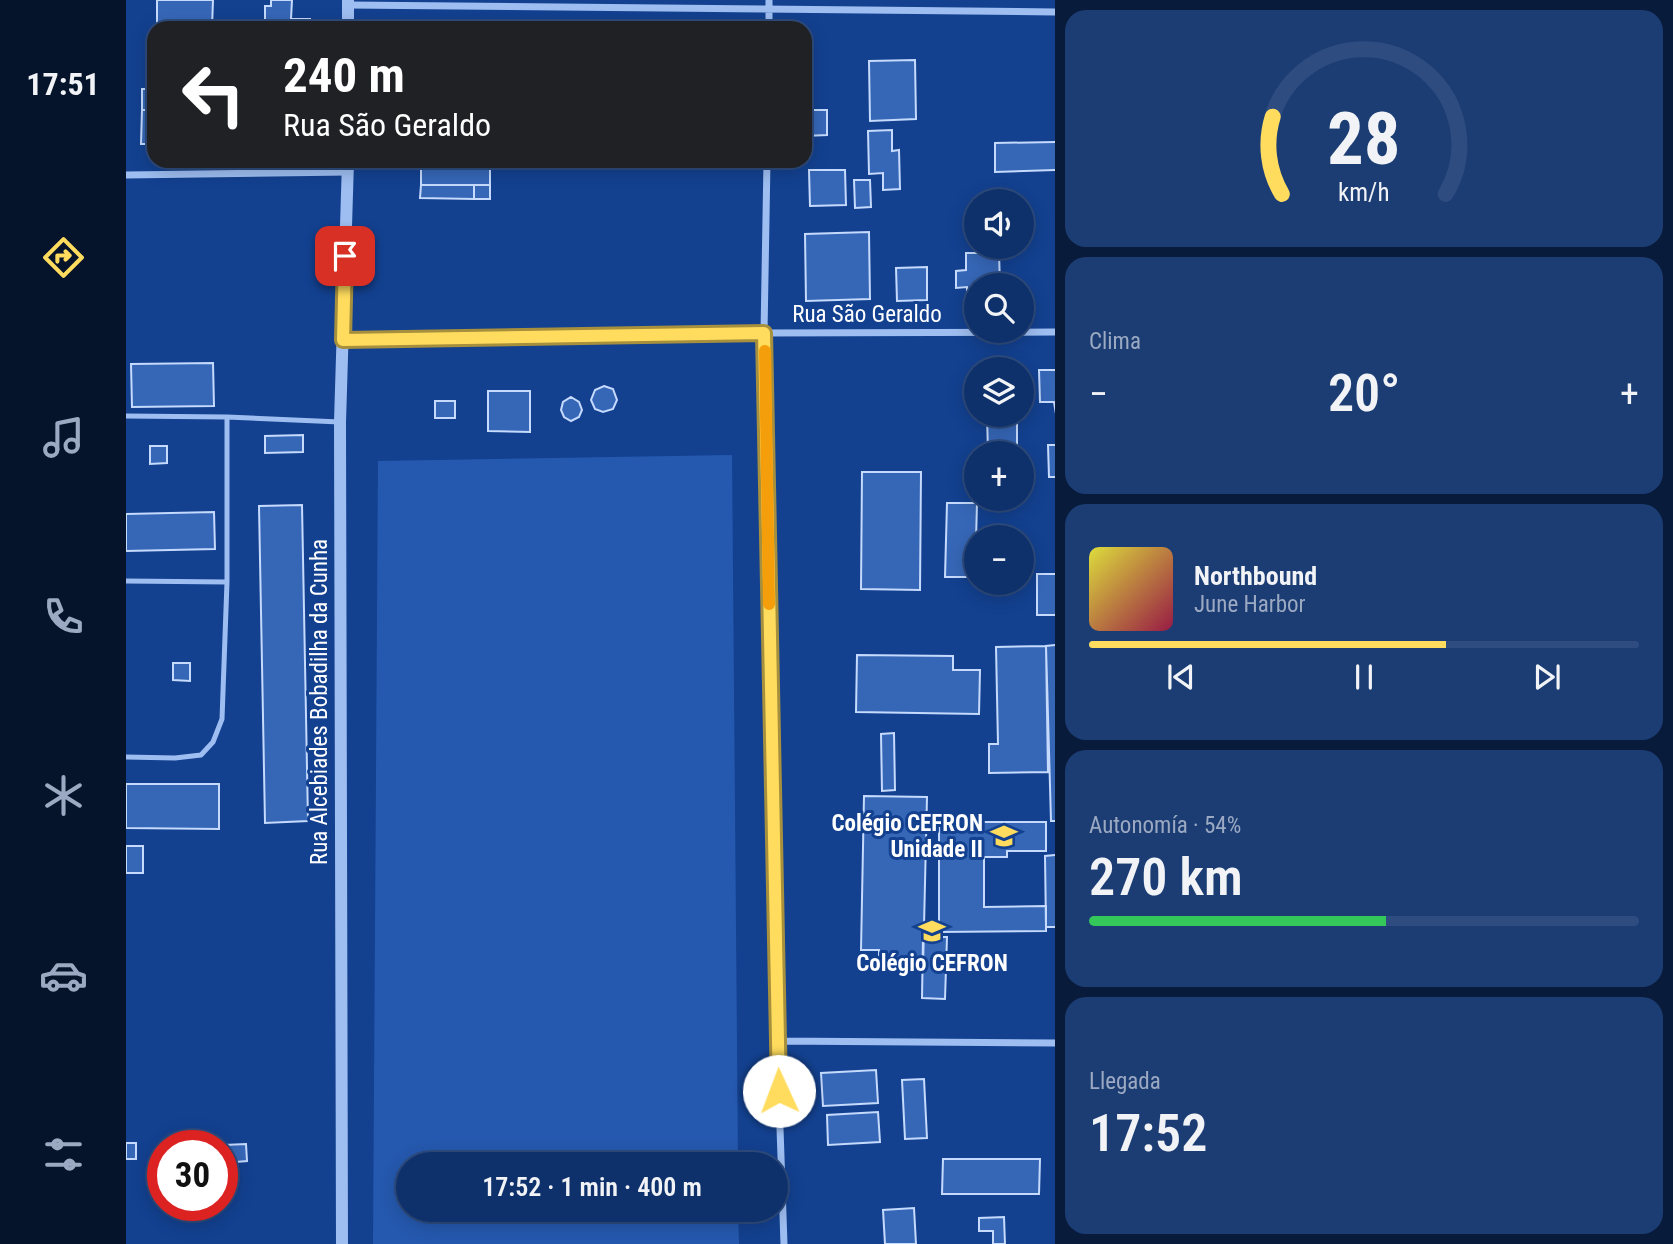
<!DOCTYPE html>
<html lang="es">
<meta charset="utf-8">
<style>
:root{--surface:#0e316c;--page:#1c3d74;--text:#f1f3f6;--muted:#9ba9c2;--line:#2e4c7f;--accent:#ffdc5e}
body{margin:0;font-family:"Roboto Condensed",sans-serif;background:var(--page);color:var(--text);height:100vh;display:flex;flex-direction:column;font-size:26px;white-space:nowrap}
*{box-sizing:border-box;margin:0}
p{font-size:23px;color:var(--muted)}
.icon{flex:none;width:38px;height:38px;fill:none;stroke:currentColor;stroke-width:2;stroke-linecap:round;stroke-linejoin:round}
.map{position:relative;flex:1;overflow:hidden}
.drawer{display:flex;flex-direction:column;gap:10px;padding:10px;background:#081b3b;width:618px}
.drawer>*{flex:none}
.top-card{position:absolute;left:21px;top:21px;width:665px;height:147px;border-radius:21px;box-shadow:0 4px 18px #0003,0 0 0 2px var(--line);background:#202124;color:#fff;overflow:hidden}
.fabs{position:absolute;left:838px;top:189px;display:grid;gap:14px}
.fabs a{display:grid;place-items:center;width:70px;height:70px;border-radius:50%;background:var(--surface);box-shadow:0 4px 18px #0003,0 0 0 2px var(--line);font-size:35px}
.speed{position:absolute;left:21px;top:1130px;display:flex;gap:14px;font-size:35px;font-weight:700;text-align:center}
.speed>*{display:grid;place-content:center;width:91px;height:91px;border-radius:50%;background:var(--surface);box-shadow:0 4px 18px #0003,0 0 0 2px var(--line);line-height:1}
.speed .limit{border:10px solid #d22;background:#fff;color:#111}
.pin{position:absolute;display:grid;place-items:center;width:60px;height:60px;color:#fff;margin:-30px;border-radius:14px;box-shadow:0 4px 10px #0006}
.me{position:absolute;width:77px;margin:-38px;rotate:358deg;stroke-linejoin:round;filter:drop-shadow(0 0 5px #0008)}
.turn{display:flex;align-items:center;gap:24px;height:147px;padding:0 21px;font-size:32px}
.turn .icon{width:91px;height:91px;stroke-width:2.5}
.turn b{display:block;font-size:49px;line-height:60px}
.big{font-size:52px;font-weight:600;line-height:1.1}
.drawer .tile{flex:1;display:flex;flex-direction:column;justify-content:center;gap:10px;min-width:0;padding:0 24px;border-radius:21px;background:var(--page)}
.drawer .dial{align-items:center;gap:0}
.dial svg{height:182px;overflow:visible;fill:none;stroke:var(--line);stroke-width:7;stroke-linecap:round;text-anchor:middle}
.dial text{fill:var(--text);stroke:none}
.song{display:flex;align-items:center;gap:21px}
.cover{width:84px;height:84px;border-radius:10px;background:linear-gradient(135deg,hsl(60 70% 55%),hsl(340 70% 35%))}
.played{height:7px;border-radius:4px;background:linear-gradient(90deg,var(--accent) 65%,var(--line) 65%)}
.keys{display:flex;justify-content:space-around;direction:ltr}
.heat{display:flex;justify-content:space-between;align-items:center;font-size:38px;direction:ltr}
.charge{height:10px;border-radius:5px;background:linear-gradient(90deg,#34c759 54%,var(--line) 0)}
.trip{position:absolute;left:270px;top:1152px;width:392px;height:70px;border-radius:35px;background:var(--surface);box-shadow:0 4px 18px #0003,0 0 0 2px var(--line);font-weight:600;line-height:70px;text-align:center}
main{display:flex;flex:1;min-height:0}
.menu{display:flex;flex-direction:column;width:126px;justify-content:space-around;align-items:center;background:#06142b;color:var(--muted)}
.menu .icon{width:49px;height:49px}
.menu .on{color:var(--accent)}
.menu b{font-size:32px;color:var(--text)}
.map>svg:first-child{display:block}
.green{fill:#2559af}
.building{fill:#3667b7;stroke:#c5dafc;stroke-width:2}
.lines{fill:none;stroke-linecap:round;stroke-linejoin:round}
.service{stroke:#9ebef1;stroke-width:5}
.minor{stroke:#9ebef1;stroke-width:7}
.tertiary{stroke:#9ebef1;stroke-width:12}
.route-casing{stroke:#a68f3d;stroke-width:18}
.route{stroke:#ffdc5e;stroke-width:12}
.slow{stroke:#f59e0b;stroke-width:12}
.labels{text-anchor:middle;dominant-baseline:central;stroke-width:6;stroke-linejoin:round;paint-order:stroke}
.street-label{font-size:23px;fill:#fff;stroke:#134190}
.poi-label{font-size:23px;font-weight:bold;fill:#fff;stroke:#134190;text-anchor:end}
</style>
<main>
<nav class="menu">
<b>17:51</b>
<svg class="icon on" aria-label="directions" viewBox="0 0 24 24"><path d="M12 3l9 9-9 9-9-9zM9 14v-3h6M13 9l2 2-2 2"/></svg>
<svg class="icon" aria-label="music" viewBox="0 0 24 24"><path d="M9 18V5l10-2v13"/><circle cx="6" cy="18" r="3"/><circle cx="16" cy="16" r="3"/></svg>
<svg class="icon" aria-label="phone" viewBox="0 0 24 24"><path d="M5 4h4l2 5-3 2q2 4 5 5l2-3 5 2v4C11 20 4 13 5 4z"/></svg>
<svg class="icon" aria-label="climate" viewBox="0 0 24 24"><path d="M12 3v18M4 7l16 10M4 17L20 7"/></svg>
<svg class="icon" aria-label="car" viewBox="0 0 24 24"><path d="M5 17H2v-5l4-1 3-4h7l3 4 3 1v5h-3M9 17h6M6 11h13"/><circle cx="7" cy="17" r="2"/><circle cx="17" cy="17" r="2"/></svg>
<svg class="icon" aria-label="filters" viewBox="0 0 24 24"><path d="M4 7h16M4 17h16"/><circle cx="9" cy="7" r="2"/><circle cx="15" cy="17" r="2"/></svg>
</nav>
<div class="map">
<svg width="930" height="1244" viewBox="0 0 930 1244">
<rect width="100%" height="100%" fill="#134190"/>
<path class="green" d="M606,455L612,1164H282V1209H612L613,1244H247L252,461Z"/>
<path class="building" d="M31,0H87L86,28H31Z
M145,0H166L165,19H184V28H139V6H145Z
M789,60L790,119L744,121L743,61Z
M16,89H28V110H16Z
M16,110H28V144H15Z
M679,110H701V135L679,136Z
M766,130V151L773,150L774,189L757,190V173L743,174L742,131Z
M930,142V170L869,172V143Z
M295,161H364V185H295Z
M683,170H719L720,205L684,206Z
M728,180H744L745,207L729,208Z
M295,185H348V199L294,198Z
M348,185H364V199H348Z
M743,232L744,299L680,301L679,234Z
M840,253H873L874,285H850V308H841V287L830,288V271L840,270Z
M801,267V300L771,301L770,268Z
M87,363L88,406L6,407L5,364Z
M913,370H930V414L928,402H914Z
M478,386L487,389L491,400L487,409L477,412L469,409L465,400L469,390Z
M362,391H404V432L362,431Z
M445,397L453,402L456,410L453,417L445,421L438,417L435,410L437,402Z
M309,401H329V418H309Z
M861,415H891V453H862Z
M177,435V452L139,453V436Z
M922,445H930V477H923Z
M24,446H41V463L24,464Z
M736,472H795L794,590L735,589Z
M821,503H851L849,577H819Z
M176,505L182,821L139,823L133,506Z
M88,512L89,549L0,551V514Z
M911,574H930V615H911Z
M930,645V821H925L920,646Z
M920,646L922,772L863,773V744H872L870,647Z
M731,655L827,656V670H854L853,714L730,712Z
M47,663H64V681L47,680Z
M768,733L769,790L756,791L755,734Z
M0,784H93V829L0,828Z
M738,796L801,797L797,969L753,968V950H735Z
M813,822H920V851H881V857H858V907L920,906V931L813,932Z
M0,846H17V873H0Z
M930,855V927H920L919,856Z
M797,937H821L819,999L796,998Z
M750,1070L752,1103L697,1106L695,1073Z
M798,1079L801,1138L779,1139L776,1080Z
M752,1112L754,1142L702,1145L701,1115Z
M0,1143H10V1159H0Z
M120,1144L121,1161L98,1163V1145Z
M817,1159H914L913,1194H816Z
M788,1208L790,1244H759L757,1210Z
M878,1217L879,1244H867V1231H853V1218Z"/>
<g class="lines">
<path class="service" d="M0,416L101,417L214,422
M0,581L101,582
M0,757L49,758L75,755L87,742L96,719L101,582V417"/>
<path class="minor" d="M222,5L930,12
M643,28V0
M641,161L638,333L651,1041L658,1244
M0,175L222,172
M217,339L638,333L930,332
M651,1041L930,1043"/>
<path class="tertiary" d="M222,28V0
M216,1244L214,422L222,161"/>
</g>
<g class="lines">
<g class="route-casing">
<path id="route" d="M219,256L217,340L638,333L653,1091"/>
</g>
<use href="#route" class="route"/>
<path class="slow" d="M639,351L643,604"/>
</g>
<defs>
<g id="school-bare" transform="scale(2.1)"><path d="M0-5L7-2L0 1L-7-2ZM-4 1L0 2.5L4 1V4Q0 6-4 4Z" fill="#ffdc5e" stroke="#134190" stroke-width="2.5" paint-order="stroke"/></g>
</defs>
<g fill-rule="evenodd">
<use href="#school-bare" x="878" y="836"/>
<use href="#school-bare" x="806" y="931"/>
</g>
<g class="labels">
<g class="street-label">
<text x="741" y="314">Rua São Geraldo</text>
<text transform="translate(193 702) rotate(-90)">Rua Alcebiades Bobadilha da Cunha</text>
</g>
<g class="poi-label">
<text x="857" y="823">Colégio CEFRON<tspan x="857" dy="26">Unidade II</tspan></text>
<text x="806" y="963" text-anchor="middle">Colégio CEFRON</text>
</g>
</g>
</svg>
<div class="fabs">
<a><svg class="icon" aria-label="sound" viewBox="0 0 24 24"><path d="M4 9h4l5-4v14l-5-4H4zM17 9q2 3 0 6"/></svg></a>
<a><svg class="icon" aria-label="search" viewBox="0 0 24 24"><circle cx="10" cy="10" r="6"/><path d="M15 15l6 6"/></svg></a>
<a><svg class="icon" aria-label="layers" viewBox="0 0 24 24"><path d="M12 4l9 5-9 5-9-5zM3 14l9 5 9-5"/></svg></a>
<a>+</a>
<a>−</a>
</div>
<div class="speed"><div class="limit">30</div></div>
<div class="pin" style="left:219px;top:256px;background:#d93025"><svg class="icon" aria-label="arrive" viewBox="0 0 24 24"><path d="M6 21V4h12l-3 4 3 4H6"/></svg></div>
<svg class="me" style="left:653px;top:1091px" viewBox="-20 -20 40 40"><circle r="19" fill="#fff"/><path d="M0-13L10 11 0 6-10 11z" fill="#ffdc5e"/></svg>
<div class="trip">17:52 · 1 min · 400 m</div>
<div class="top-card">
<div class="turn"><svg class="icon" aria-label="left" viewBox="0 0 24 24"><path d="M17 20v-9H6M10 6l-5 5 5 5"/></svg><div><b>240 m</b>Rua São Geraldo</div></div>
</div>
</div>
<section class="drawer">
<div class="tile dial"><svg viewBox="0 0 100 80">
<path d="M14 69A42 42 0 1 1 86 69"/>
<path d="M14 69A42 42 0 0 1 10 35" stroke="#ffdc5e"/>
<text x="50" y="56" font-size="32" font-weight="700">28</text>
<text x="50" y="72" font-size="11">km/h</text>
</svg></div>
<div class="tile"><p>Clima</p>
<div class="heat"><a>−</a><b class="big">20°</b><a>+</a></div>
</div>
<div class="tile">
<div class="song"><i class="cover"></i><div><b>Northbound</b><p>June Harbor</p></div></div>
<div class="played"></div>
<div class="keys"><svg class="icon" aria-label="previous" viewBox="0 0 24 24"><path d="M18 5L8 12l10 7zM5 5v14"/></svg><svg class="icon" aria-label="pause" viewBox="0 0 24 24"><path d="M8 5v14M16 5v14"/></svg><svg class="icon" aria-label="next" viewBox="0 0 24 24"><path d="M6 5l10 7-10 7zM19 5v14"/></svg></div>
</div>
<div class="tile"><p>Autonomía · 54%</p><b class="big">270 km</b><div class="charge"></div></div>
<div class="tile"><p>Llegada</p><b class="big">17:52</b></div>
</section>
</main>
